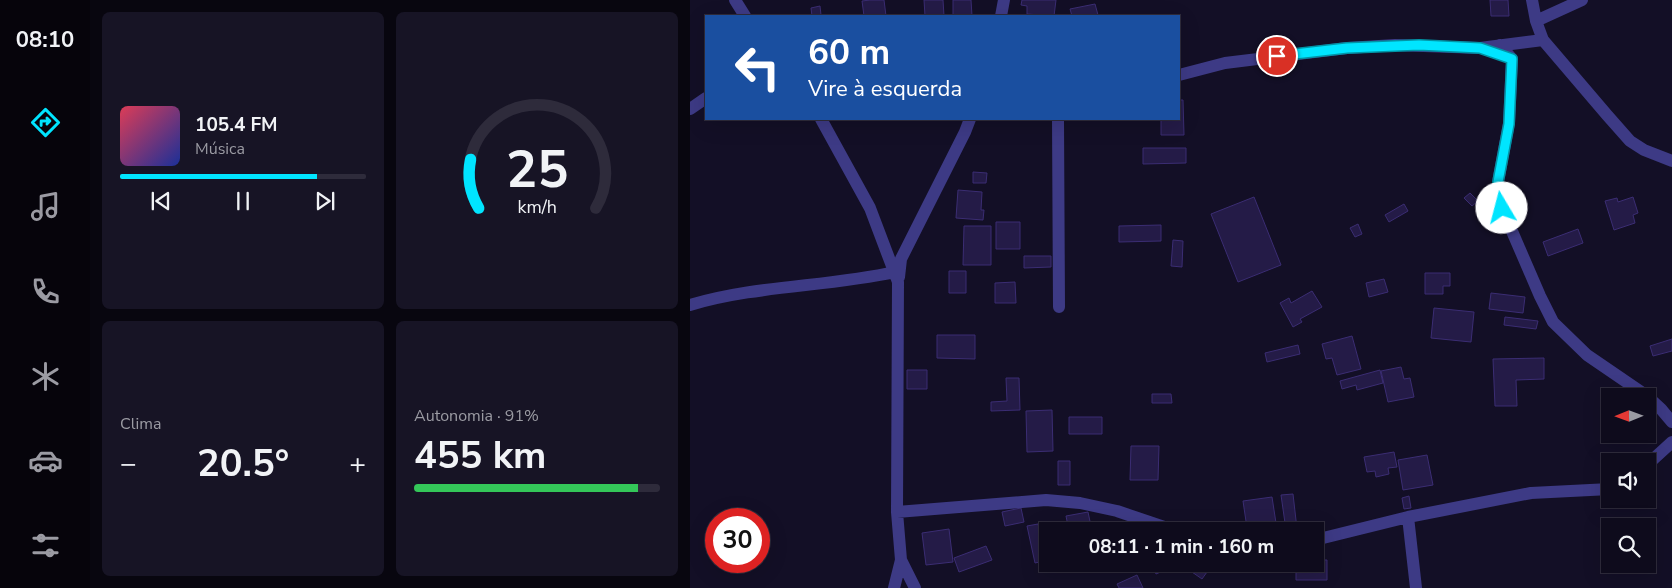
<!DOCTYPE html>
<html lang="pt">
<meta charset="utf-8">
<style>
:root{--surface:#0e0b1c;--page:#171425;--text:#f1f3f6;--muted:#9b9ba3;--line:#2e2b3b;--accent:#00e5ff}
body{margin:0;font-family:"Nunito Sans",sans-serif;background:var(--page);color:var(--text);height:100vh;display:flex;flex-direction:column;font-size:19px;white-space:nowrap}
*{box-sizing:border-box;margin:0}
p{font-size:16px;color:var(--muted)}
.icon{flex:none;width:28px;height:28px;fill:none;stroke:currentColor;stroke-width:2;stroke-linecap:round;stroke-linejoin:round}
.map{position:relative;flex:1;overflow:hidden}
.side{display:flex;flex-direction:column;gap:12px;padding:12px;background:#08060f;width:600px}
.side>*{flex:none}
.top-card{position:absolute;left:15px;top:15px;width:475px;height:105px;border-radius:0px;box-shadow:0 5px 20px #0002,0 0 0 1px var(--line);background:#1a4fa0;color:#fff;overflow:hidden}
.needle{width:32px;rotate:269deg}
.tools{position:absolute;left:911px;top:388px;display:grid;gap:10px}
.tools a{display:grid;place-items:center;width:55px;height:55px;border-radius:0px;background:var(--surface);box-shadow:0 5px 20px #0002,0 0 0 1px var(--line);font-size:25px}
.speed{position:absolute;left:15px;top:508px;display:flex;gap:10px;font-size:25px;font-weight:700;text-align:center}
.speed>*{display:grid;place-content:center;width:65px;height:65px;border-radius:50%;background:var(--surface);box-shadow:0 5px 20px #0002,0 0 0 1px var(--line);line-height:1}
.speed .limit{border:8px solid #d22;background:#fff;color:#111}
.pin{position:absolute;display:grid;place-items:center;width:42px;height:42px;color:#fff;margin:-21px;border:2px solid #fff;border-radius:50%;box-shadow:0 1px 5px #0007}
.me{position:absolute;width:55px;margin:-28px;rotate:352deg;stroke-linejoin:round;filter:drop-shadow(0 0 4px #0008)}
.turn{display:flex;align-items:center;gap:18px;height:105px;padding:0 20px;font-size:22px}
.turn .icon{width:65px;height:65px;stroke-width:2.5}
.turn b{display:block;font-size:35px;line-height:42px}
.big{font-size:38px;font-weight:700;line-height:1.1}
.side .widget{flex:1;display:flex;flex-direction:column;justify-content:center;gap:8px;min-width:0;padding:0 18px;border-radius:8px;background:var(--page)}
.side .dial{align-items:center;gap:0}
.dial svg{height:130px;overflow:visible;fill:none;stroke:var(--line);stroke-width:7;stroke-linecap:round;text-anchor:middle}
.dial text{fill:var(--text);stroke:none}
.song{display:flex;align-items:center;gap:15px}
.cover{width:60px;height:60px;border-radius:8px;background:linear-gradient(135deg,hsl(350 70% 55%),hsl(230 70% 35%))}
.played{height:5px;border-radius:2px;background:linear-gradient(90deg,var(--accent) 80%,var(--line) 80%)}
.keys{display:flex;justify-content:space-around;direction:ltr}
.heat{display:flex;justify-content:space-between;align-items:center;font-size:28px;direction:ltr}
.charge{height:8px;border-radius:4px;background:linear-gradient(90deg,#34c759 91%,var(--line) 0)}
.side .tiles{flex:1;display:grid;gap:12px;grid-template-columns:repeat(2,1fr)}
.trip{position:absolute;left:349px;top:522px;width:285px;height:50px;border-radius:0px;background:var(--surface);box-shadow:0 5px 20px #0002,0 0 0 1px var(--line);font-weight:700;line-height:50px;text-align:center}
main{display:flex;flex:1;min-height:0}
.tab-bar{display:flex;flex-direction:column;width:90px;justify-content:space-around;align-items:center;background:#06040b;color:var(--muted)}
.tab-bar .icon{width:35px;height:35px}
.tab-bar .selected{color:var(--accent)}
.tab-bar b{font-size:22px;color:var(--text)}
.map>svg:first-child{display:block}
.building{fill:#241b47;stroke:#3b2d73}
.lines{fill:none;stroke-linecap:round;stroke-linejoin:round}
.minor{stroke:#3d3a85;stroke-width:12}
.route-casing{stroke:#0095a6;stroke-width:12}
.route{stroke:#00e5ff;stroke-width:9}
</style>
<main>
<nav class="tab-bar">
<b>08:10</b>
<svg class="icon selected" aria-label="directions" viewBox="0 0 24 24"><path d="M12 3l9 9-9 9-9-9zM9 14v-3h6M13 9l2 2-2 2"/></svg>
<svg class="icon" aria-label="music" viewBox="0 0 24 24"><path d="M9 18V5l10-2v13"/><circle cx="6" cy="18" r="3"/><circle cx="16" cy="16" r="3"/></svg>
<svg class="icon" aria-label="phone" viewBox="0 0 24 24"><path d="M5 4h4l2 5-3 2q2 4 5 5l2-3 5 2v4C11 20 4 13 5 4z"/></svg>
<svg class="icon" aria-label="climate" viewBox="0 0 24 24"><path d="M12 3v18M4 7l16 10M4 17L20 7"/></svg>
<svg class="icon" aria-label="car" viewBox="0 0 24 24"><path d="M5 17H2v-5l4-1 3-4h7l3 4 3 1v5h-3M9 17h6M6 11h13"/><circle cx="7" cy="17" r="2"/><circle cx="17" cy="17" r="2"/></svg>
<svg class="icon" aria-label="filters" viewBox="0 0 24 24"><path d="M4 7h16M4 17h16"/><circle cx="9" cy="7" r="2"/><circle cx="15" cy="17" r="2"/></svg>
</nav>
<section class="side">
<div class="tiles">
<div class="widget">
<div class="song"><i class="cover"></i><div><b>105.4 FM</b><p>Música</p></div></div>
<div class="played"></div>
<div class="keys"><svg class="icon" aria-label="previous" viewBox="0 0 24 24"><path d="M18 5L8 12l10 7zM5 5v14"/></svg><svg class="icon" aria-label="pause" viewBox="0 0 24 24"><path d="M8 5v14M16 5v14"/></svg><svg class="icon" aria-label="next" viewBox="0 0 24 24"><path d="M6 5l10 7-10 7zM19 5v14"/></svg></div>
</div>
<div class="widget dial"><svg viewBox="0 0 100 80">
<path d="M14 69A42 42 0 1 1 86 69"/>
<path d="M14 69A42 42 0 0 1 9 39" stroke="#00e5ff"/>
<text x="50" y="56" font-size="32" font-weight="700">25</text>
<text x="50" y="72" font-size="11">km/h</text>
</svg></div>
<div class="widget"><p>Clima</p>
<div class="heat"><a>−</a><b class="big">20.5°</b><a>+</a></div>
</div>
<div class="widget"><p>Autonomia · 91%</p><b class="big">455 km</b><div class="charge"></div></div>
</div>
</section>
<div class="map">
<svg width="982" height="588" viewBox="0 0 982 588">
<rect width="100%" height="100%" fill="#130f26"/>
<path class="building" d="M180,0H194L196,16H174L172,1Z
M234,0H253L254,16H235Z
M263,0H281L282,16H263Z
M332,0H366L364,16L337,14V6L331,5Z
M800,0H818L819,16H801Z
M405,4L408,15L382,16L380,9Z
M130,6L131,15L122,16L121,8Z
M489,100H493L494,135H471V119H489Z
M453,148H496V163L453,164Z
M283,172L297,173L296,183H283Z
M268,190L292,192L291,210H294L293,220L266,218Z
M780,193L788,201L782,206L774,198Z
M564,197L591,265L548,282L521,214Z
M943,197L948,213L943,215L945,223L924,230L915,201L927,198L928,202Z
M714,204L718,211L699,222L695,215Z
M306,222H330V249H306Z
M668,224L672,234L665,237L660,228Z
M471,225V241L429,242V226Z
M274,226H301V265H273Z
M888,229L893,243L858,256L853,242Z
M483,240L493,241L492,267L481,266Z
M334,256H361V267L334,268Z
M259,271H276V293H259Z
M735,273H760V286H753V294H735Z
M694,279L698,292L679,297L676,283Z
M325,282L326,303H305V283Z
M622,291L632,307L610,319L612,322L603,327L590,303L599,298L601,303Z
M801,293L835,297L833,313L799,309Z
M744,308L784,312L781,342L741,338Z
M815,317L848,321L846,329L814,325Z
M247,335H285V359L247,358Z
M662,336L671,369L647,375L642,358L636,359L632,344Z
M982,339V351L963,356L960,346Z
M608,345L610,354L577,362L575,353Z
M854,358V379L826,380L827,406H805L803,359Z
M711,367L714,379L720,378L724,397L698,402L691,371Z
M217,370H237V389H217Z
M690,370L693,383L667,390L666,385L652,389L650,381Z
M316,378H329L330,410L301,411V402L317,401Z
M462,394H481L482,403H462Z
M362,410L363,451L337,452L336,411Z
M379,417H412V434H379Z
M441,446H469L468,480H440Z
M704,452L707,467L698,468L699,474L686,477L685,471L677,472L674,457Z
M737,455L743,485L713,490L708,460Z
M368,461H380V485H368Z
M603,494L607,529L596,530L591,495Z
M719,496L721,508L714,509L712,498Z
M582,497L586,523L557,528L553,501Z
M331,508L334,522L315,526L312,512Z
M398,512L402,531H379L376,516Z
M348,524L353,545L358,544V560L345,563L337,526Z
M259,529L263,562L236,565L232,533Z
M296,546L302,560L269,572L264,558Z
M625,560H637V580H606V564H625Z
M451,564H489L466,574L463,567L454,571Z
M507,564L522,565L512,579L502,572Z
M447,575L453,588H429L427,584Z"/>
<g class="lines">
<path class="minor" d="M45,0L55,16
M842,0L846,21L853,40L917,115L940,141L954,150L982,161
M311,16L314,0
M846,21L892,0
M810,45L822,59L819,123L808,182L809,197L812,208L850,296L863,322L897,355L957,396
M489,75L535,63L657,48L705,45L790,48L853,40
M0,109L16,98
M131,119L180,208L208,282L207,512L211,560L204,588
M368,119L369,307
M209,277L211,259L275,132L280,119
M0,305C67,285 137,287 205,272
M958,397L971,409L982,422
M958,464L982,442
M207,512L356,500L390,503L427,511L486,531
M718,517L726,588
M625,540L718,517L841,493L920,489
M211,560L225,588"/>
</g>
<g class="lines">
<g class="route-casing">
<path id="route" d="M587,56L657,48L729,45L790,48L822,59L819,124L808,182L809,197L812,208"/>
</g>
<use href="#route" class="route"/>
</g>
</svg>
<div class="tools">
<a><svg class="needle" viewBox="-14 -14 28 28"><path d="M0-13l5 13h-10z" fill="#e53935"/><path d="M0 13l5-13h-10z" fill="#9b9ba3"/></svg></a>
<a><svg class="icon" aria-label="sound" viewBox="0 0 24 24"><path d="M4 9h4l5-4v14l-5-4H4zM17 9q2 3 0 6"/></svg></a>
<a><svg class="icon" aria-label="search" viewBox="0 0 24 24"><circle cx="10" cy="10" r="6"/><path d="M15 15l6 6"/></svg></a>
</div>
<div class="speed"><div class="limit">30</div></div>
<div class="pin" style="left:587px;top:56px;background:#d93025"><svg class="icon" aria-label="arrive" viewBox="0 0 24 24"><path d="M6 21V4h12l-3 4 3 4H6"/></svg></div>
<svg class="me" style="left:812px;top:208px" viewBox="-20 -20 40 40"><circle r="19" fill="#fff"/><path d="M0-13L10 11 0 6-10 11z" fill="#00e5ff"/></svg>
<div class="trip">08:11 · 1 min · 160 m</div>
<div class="top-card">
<div class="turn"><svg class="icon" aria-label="left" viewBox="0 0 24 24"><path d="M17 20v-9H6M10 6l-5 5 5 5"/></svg><div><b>60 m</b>Vire à esquerda</div></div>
</div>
</div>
</main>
